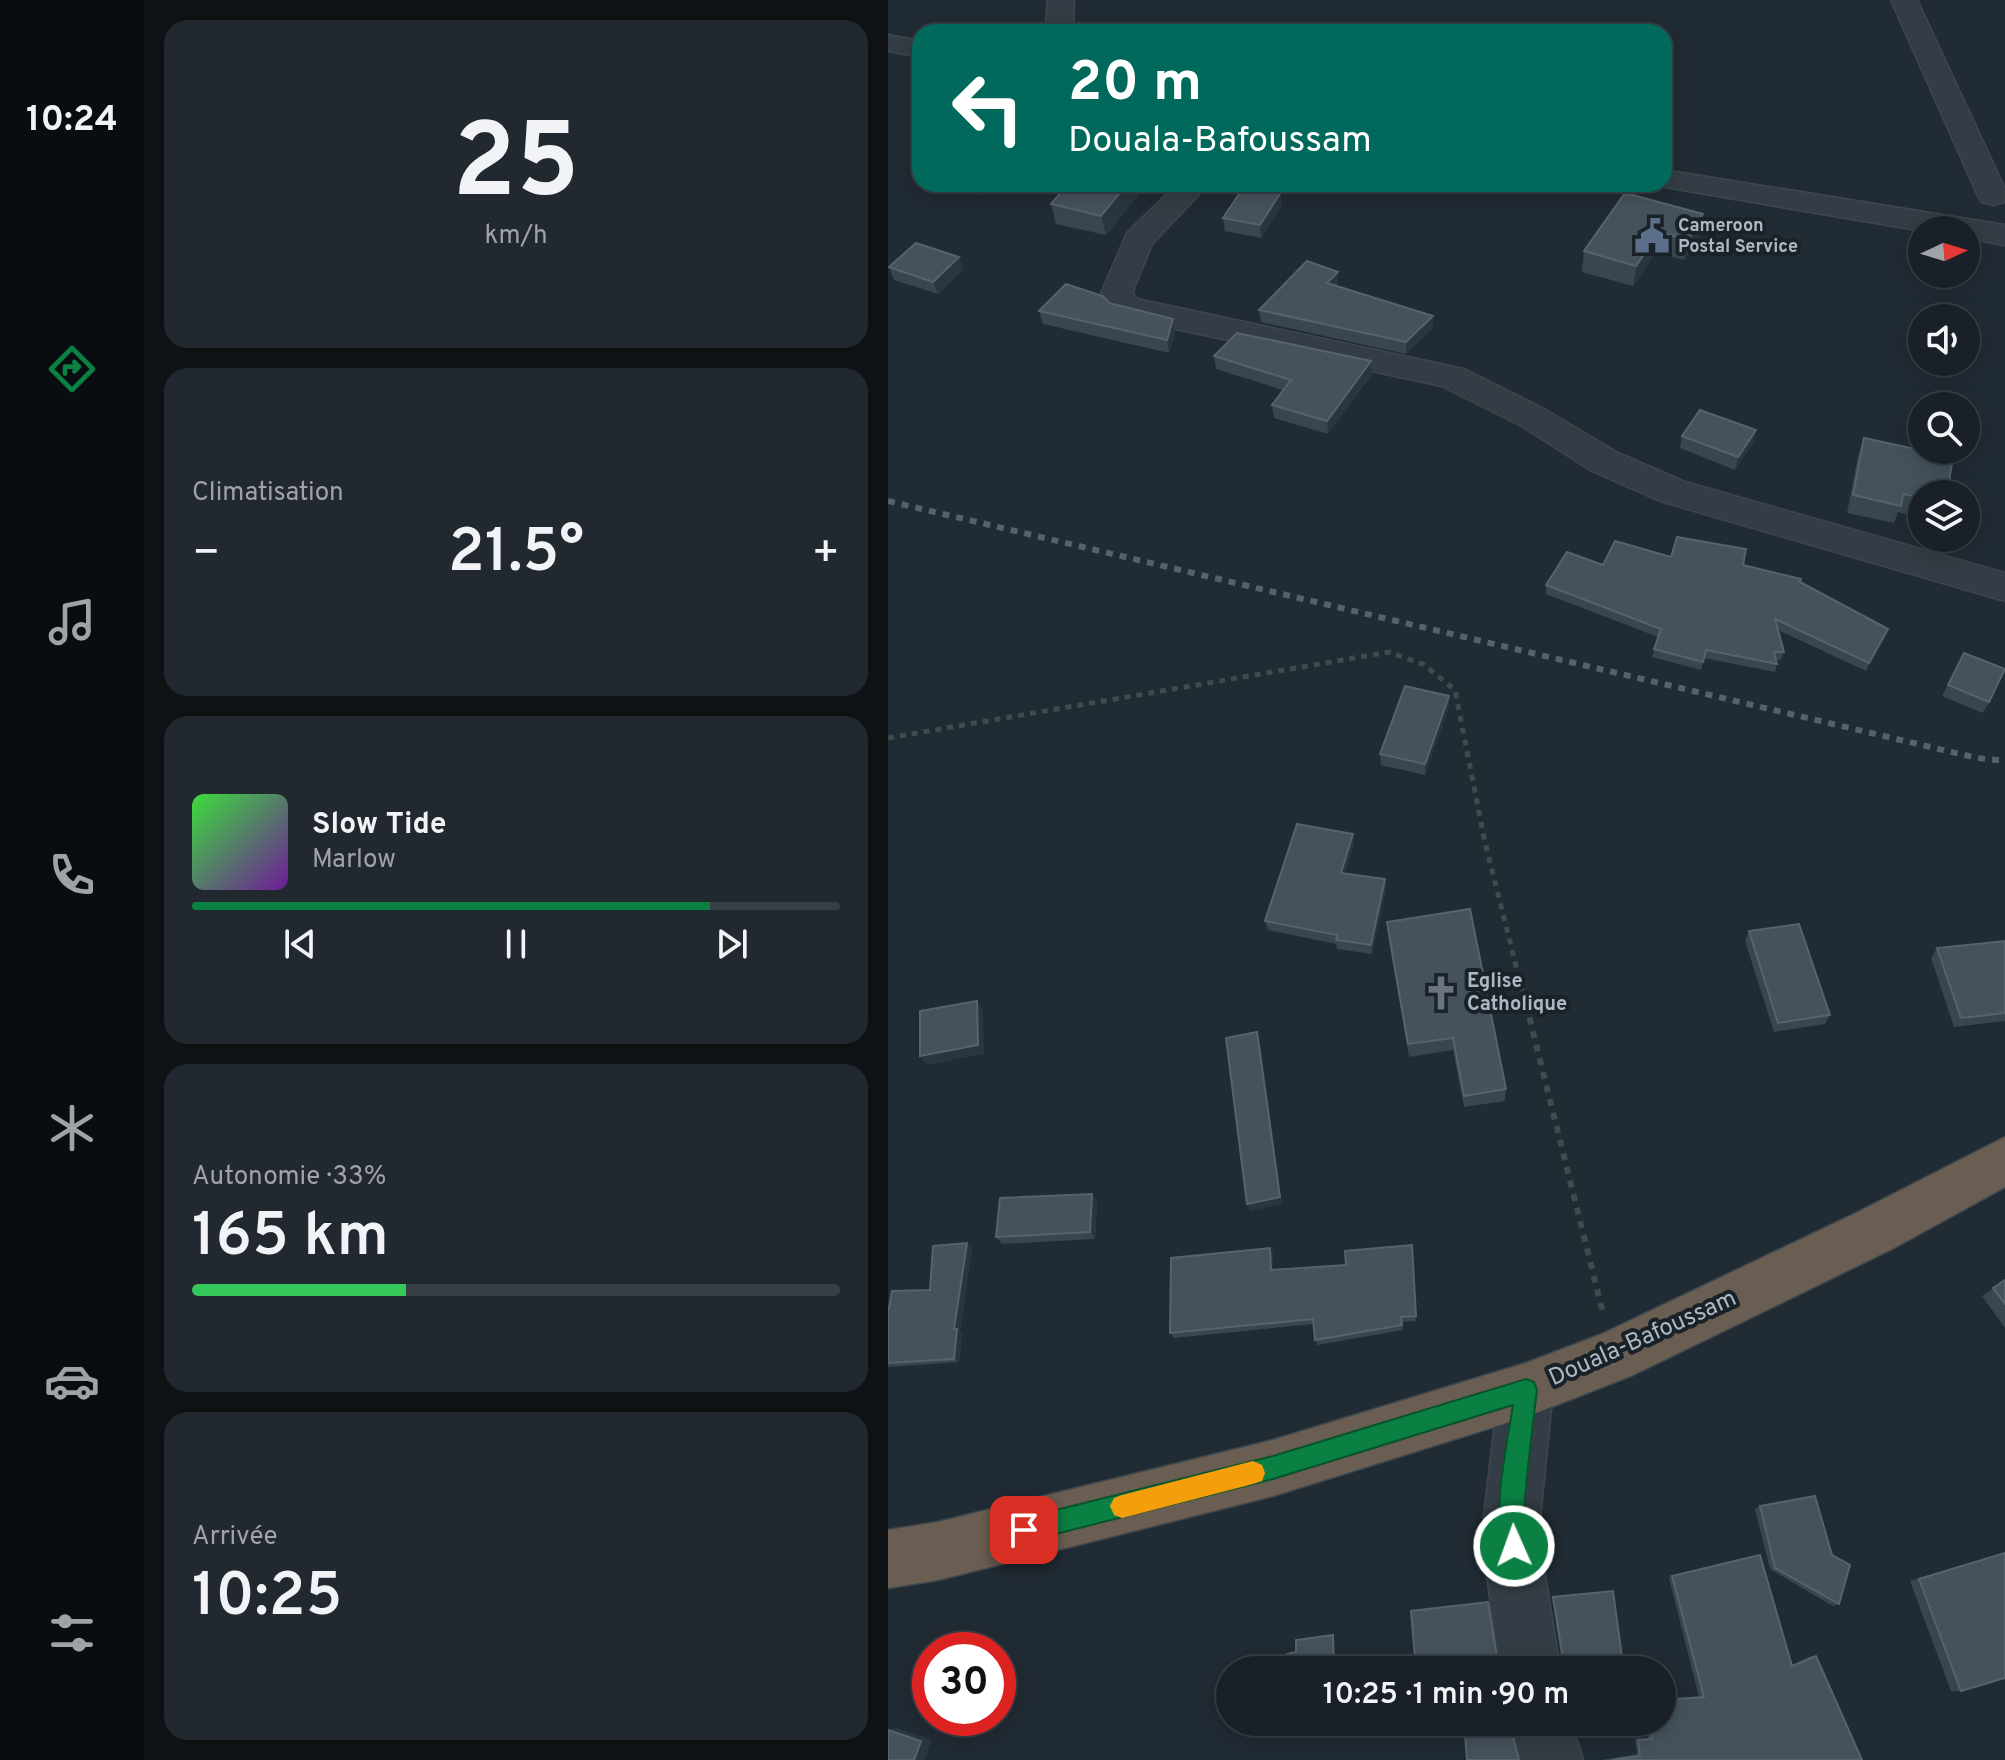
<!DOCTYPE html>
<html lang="fr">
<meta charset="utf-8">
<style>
:root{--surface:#192027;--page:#22282f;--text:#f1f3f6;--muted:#9fa3a7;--line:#373e44;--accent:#0b8043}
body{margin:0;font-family:Overpass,sans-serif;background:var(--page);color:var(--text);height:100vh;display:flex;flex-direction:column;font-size:30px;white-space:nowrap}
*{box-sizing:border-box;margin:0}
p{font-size:26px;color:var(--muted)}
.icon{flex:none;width:44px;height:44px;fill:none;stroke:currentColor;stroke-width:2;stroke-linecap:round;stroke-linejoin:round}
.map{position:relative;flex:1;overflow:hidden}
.details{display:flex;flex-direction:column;gap:20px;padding:20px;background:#0e1215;width:744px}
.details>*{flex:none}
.top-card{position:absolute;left:24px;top:24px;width:760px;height:168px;border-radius:24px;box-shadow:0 4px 20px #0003,0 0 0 2px var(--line);background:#00695c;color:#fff;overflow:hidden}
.needle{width:52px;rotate:86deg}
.fabs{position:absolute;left:1020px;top:216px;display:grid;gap:16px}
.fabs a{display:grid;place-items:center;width:72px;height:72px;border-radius:50%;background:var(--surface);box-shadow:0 4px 20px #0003,0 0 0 2px var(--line);font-size:40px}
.speed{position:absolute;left:24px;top:1632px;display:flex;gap:16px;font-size:40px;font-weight:700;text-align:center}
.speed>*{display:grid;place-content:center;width:104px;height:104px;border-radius:50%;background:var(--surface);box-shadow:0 4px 20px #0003,0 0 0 2px var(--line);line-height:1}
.speed .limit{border:12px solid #d22;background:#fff;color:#111}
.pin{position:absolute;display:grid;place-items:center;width:68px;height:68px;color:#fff;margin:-34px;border-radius:16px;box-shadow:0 4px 12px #0006}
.me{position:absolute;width:88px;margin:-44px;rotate:358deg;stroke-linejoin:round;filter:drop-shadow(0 0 6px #0008)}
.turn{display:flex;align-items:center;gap:28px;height:168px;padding:0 24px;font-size:36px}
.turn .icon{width:104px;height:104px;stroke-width:2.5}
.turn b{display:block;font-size:56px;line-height:68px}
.big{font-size:60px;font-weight:600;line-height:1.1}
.details .widget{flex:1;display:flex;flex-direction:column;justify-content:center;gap:12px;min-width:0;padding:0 28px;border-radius:24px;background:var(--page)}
.details .dial{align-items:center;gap:0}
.dial b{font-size:104px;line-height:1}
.song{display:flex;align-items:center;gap:24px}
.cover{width:96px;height:96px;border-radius:12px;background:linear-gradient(135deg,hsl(120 70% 55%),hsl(280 70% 35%))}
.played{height:8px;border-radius:4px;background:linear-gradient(90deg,var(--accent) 80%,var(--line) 80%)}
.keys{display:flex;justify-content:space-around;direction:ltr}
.heat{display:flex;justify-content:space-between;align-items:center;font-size:44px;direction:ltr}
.charge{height:12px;border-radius:6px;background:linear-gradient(90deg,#34c759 33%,var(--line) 0)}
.trip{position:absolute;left:328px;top:1656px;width:460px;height:80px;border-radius:40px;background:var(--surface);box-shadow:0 4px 20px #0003,0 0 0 2px var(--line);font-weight:600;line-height:80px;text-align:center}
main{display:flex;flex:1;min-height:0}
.tabs{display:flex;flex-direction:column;width:144px;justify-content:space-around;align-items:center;background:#0a0d10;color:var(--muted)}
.tabs .icon{width:56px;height:56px}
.tabs .on{color:var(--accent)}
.tabs b{font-size:36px;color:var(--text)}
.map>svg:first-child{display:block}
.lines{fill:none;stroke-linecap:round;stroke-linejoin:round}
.minor-casing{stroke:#3d464e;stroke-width:3}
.highway-casing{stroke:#3e484f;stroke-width:3}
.path-far1{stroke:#3b4d4d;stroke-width:5;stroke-dasharray:6 6;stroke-linecap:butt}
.path{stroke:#3b4d4d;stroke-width:6;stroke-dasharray:7 7;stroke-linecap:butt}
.minor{fill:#343d45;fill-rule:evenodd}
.highway{fill:#6a5d51;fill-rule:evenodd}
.rail{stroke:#56616b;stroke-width:6;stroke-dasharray:7 7;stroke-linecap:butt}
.wall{fill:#394650}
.shaded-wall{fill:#2a363f}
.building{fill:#45525c;stroke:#56626c;stroke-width:2}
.route{fill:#0b8043;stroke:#07532c;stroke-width:2}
.slow{fill:#f59e0b}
.labels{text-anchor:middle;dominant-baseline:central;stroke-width:8;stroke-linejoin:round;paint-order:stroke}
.far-poi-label{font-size:18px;font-weight:bold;fill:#aeb8c2;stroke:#192229;text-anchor:start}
.poi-label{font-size:20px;font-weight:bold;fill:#aeb8c2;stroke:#192229;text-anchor:start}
.near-street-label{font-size:24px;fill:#aeb8c2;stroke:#192229}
</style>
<main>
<nav class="tabs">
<b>10:24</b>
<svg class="icon on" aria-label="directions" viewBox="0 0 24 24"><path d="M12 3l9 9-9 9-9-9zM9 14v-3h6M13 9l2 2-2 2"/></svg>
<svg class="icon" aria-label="music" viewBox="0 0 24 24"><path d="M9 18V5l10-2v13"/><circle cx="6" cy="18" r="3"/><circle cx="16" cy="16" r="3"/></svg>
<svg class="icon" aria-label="phone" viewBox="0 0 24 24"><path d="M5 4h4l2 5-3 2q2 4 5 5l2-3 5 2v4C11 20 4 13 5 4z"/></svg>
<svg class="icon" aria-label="climate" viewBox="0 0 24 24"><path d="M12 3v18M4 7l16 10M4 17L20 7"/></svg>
<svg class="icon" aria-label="car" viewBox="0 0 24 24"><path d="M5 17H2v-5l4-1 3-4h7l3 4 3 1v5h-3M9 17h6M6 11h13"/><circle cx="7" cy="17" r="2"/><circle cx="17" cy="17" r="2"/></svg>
<svg class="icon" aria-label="filters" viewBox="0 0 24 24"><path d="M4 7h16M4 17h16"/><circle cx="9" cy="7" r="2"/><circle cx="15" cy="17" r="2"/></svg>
</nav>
<section class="details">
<div class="widget dial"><b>25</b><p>km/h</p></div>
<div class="widget"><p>Climatisation</p>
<div class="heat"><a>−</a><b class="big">21.5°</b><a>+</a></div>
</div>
<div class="widget">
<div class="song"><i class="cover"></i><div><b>Slow Tide</b><p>Marlow</p></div></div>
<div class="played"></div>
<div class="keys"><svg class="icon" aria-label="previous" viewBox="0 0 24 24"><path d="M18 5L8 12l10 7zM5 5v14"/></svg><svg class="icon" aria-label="pause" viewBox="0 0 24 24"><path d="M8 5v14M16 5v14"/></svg><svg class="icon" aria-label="next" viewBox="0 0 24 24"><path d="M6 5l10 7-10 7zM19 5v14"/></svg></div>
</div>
<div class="widget"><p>Autonomie · 33%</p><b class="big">165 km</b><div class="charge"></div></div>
<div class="widget"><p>Arrivée</p><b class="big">10:25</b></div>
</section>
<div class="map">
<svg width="1117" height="1760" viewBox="0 0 1117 1760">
<rect width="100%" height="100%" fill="#212b34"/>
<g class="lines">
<g class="minor-casing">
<path id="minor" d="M160,0H186L185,32H157Z
M1003,0H1029L1117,189L1116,202L1105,205L1094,202L1090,196Z
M0,35L32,41V57L0,51Z
M776,170L1117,225V245L1078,238V230L1034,231L765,185L776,184Z
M289,184H321L264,244L246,288L245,294L249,299L576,369L656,409L730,453L797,482L1117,573V601L772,501L704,471L632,425L554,386L260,323L225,313L212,296L239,233Z
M638,1363L657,1371L665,1390L652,1517L657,1575L672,1670H612L599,1575L596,1517L611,1390L619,1371Z
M623,1722H683L695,1760H633Z"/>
</g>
<g class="highway-casing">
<path id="highway" d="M1117,1137V1187L1004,1249L745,1375L638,1417L385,1496L50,1580L0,1588V1530L50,1522L385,1440L638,1363L714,1334L968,1213Z"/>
</g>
<path class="path-far1" d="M0,738L501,652L535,664L567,690L596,838L638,1006"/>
<path class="path" d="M638,1004L715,1313"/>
<use href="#minor" class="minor"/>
<use href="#highway" class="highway"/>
<path class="rail" d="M0,501L1089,758L1117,761"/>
</g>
<path class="wall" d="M60,184H105L95,195L61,187Z
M180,184H275L271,188L258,185L218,235L168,224L163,204Z
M394,205L373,238L337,231L335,218Z
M815,214L812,234L796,260L768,252L745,286L694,272L696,251Z
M71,257L75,270L50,294L6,280L1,267Z
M450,272V284L448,286L545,328L518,354L373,322L371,310Z
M221,303L285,319L287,332L281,353L155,324L151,311Z
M326,356L483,361L484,374L440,434L386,418L384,405L395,390L328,369Z
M868,430L865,443L847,470L792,448L794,436Z
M976,438L1034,494V518L1010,512L1006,523L959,513L970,456Z
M783,557L855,565L912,582L1000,629L978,671L890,630L896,652L893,660H888L889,664L887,672L816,658L813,670L764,657L770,637L658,594V585L715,565Z
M1076,653L1101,702L1095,713L1054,696Z
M561,707L537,775L493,765L492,754Z
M465,834L466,844L457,873L497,879L498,889L484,954L449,949L448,944L380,930L377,921Z
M499,922L618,1089L617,1101L576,1107L565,1050L521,1057L500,936Z
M861,931L942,1015L937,1024L886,1032L857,941Z
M1117,941V1021L1066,1027L1043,958L1049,948Z
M209,1201L207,1239L114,1244L108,1237Z
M524,1245L528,1321L514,1322L515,1330L429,1345L425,1324L286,1338L282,1333L385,1253V1270L458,1265Z
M84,1247L72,1331L74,1333L71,1362L0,1367V1313L42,1290Z
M1117,1280V1328L1094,1296Z
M872,1506L951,1604L945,1606L882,1569L867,1509Z
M1117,1552V1678L1073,1691H1063L1022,1581Z
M784,1576L904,1665L923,1656H928L974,1760H714L749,1754L747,1739L760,1738L759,1722H774L811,1697L781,1578Z
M665,1597L680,1670H675L664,1598Z"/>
<path class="shaded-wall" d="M91,184H105L95,195Z
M239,184L258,185L218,235L213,216Z
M393,192L394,205L373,238L372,225Z
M815,214L812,234L796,260L800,240Z
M771,232L768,252L745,286L748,266Z
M71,257L75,270L50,294L45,282Z
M450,272V284L440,295L439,283Z
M545,316V328L518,354V342Z
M285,319L287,332L281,353L279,340Z
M483,361L484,374L440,434L439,421Z
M868,430L865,443L847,470L850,457Z
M1000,629L997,638L978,671L981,663Z
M561,696V707L537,775V764Z
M465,834L466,844L454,883L453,873Z
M497,879L498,889L484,954L483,945Z
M89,1001L95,1010L96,1054L39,1065L32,1056Z
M369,1032L372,1041L394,1204L362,1211L359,1204Z
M204,1194L209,1201L207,1239L202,1232Z
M79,1243L84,1247L72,1331L74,1333L71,1362L66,1359V1329Z
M382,1248L385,1253V1276L383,1270Z
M9,1728L44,1740L37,1760H26L0,1730V1729Z"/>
<path class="building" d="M180,184H239L213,216L163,204Z
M357,185L393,192L372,225L335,218Z
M737,193L815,214L800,240L771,232L748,266L696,251Z
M28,243L71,257L45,282L1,267Z
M419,261L450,272L439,283L545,316L518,342L371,310Z
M178,284L215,296L221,303L285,319L279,340L151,311Z
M349,333L483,361L439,421L384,405L403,380L326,356Z
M812,410L868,430L850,457L794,436Z
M976,438L1065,457L1059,494H1034V498L1015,494L1013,506L965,495Z
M789,537L858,549L855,565L913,579L912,582L1000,629L981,663L887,619L896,652H886L889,664L818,650L815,662L766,649L773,629L658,585L679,552L715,565L727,541L783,557Z
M1076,653L1117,669L1101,702L1060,685Z
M517,686L561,696L537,764L492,754Z
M409,824L465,834L453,873L497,879L483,945L448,940L449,935L377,921Z
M582,909L618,1089L576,1096L565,1038L520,1044L499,922Z
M911,924L942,1015L890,1023L861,931Z
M1117,941V1013L1073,1018L1049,948Z
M89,1001L90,1045L32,1056V1011Z
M369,1032L392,1197L359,1204L338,1038Z
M204,1194L202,1232L108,1237L112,1198Z
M79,1243L66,1329H69L66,1359L0,1363V1313L4,1291L42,1290L45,1246Z
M524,1245L528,1316L513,1317L514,1325L427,1340L425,1319L282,1333L283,1258L382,1248L383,1270L458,1265L457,1251Z
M1117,1280V1304L1105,1288Z
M927,1496L944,1555L962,1565L951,1604L887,1568L872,1506Z
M1117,1553V1678L1073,1691L1031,1579Z
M872,1555L904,1666L928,1656L974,1760H724L752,1756L750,1740L764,1739L762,1722H774V1700L816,1697L784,1576Z
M725,1591L735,1664L677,1670L665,1597Z
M600,1602L611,1670H528L523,1611Z
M445,1635L446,1670H400L399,1654L408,1652V1640Z
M576,1722H622L621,1723L631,1760H579Z
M0,1730L33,1741L26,1760H0Z"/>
<path class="route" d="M638,1379L646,1382L649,1390C644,1430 639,1470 636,1510C635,1525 640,1540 635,1554L626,1557L618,1554C602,1516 619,1446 625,1405L385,1479L136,1542L128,1538L125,1530L128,1522L136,1518L385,1456Z"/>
<path class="slow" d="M365,1461L374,1465L377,1473L374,1481L365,1484L234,1518L226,1515L222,1506L226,1498L234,1495Z"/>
<defs>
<g id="civic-bare" transform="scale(2.76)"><path d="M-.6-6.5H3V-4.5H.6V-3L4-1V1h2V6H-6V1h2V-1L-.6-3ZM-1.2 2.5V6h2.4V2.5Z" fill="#5c6f8a" stroke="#192229" stroke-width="2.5" paint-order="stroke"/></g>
<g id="church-bare" transform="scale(2.76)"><path d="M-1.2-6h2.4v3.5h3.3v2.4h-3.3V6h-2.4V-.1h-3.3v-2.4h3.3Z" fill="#6b7280" stroke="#192229" stroke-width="2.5" paint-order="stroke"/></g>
</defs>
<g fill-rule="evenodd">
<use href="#civic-bare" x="764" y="236"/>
<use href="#church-bare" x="553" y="993"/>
</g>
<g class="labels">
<g class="far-poi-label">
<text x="790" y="226">Cameroon<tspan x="790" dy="21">Postal Service</tspan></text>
</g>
<g class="poi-label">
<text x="579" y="982">Eglise<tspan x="579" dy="23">Catholique</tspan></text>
</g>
<g class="near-street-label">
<text transform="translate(755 1339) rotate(-24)">Douala-Bafoussam</text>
</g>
</g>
</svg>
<div class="fabs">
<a><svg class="needle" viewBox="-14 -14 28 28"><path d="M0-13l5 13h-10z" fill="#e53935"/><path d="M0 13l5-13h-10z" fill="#9fa3a7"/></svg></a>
<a><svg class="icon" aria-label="sound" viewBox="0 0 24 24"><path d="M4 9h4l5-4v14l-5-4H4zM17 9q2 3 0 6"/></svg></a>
<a><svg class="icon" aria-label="search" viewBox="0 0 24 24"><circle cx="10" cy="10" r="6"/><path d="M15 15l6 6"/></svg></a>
<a><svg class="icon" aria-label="layers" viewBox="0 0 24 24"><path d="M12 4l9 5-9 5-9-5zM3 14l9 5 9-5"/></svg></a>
</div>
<div class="speed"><div class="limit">30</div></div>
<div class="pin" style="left:136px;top:1530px;background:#d93025"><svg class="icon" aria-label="arrive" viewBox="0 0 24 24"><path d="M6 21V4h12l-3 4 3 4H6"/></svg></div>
<svg class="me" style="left:626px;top:1546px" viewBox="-20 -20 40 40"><circle r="17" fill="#0b8043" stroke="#fff" stroke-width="3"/><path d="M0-11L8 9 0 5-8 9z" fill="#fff"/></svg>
<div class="trip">10:25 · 1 min · 90 m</div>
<div class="top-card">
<div class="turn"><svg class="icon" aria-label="left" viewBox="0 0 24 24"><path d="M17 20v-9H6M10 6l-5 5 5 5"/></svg><div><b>20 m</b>Douala-Bafoussam</div></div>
</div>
</div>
</main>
